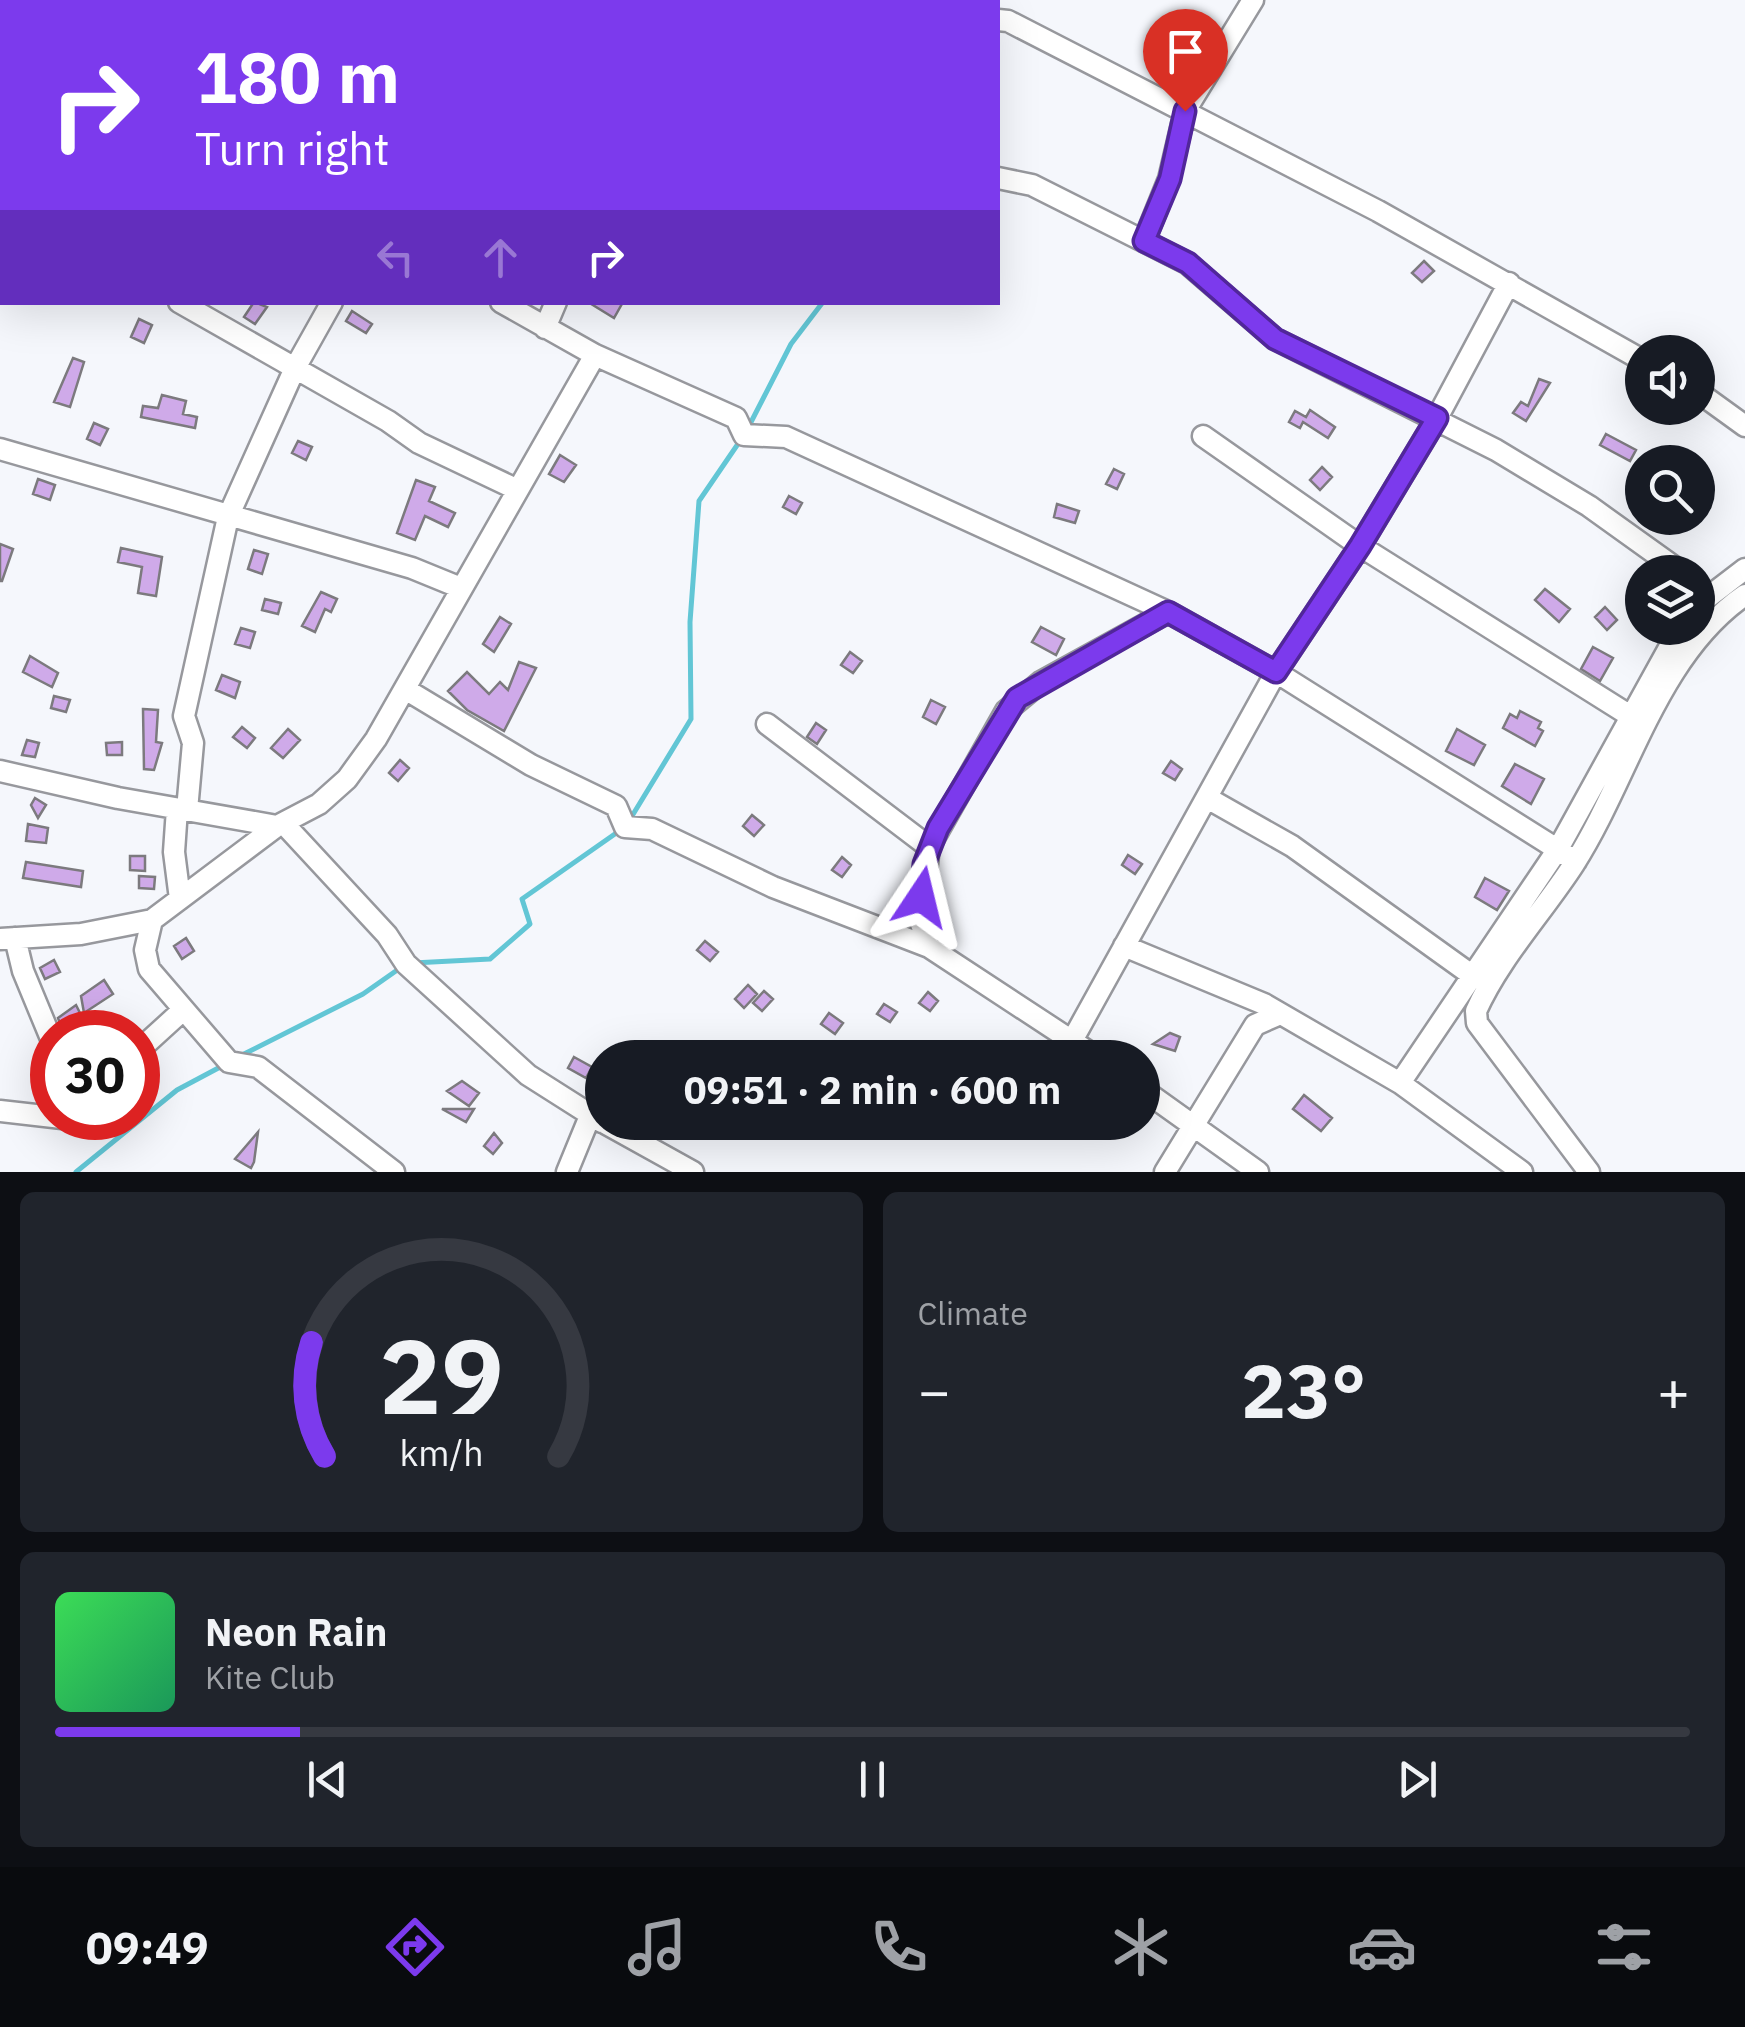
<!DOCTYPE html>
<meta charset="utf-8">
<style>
:root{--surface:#171b24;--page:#20242c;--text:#f1f3f6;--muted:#9ea1a6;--line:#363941;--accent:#7c3aed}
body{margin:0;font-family:"IBM Plex Sans",sans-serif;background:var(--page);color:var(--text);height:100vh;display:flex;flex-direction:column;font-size:38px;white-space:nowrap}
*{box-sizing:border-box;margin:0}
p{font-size:32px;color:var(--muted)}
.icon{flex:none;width:55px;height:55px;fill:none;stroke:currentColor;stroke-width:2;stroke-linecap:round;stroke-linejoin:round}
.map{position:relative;height:1172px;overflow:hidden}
.side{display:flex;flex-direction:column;gap:20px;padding:20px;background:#0d0f14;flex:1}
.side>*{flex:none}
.banner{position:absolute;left:0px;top:0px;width:1000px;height:305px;box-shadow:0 10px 40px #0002;background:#7c3aed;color:#fff;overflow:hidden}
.tools{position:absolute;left:1625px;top:335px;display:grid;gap:20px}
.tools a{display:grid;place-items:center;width:90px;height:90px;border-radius:50%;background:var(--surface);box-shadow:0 10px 40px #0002;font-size:50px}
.speed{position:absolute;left:30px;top:1010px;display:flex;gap:20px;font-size:50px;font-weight:700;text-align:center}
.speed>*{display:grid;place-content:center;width:130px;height:130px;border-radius:50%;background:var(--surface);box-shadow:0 10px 40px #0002;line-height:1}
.speed .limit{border:15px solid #d22;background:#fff;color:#111}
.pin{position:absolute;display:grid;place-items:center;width:85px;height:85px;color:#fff;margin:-102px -42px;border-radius:50% 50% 50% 0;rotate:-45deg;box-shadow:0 0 10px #0007}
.pin .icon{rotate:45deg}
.me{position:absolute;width:110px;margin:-55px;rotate:10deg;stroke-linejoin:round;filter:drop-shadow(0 0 8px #0008)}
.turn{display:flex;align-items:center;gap:35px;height:210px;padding:0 30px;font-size:45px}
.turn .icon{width:130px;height:130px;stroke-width:2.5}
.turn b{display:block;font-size:70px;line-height:85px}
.lanes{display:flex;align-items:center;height:95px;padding:0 30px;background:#0003;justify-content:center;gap:50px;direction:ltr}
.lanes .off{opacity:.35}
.big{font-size:75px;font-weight:700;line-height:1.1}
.side .tile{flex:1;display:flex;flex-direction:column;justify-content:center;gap:15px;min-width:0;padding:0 35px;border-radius:15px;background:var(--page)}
.side .dial{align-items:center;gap:0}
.dial svg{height:260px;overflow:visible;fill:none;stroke:var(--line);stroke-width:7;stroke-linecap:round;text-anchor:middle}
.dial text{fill:var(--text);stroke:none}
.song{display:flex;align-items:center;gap:30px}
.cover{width:120px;height:120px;border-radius:15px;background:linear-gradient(135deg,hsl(130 70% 55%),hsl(150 70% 35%))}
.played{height:10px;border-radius:5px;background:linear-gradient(90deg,var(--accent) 15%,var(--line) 15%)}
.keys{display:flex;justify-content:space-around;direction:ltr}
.heat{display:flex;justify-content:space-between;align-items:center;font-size:55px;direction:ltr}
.side .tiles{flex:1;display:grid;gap:20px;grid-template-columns:1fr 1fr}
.tile:last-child{grid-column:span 2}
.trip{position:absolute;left:585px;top:1040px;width:575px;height:100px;border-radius:50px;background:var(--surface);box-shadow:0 10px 40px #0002;font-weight:700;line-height:100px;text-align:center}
.tabs{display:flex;height:160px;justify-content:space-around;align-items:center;background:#090b0e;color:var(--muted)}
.tabs .icon{width:70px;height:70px}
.tabs .on{color:var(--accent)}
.tabs b{font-size:45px;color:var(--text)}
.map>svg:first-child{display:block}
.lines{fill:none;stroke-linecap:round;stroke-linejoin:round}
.stream{stroke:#62c6d5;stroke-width:5}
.building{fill:#cfaae9;stroke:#7c7a7e;stroke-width:2.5}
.minor-casing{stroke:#97989d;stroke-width:25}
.minor{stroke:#fff;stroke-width:20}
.route-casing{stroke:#51269a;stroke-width:25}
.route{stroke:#7c3aed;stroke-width:18}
</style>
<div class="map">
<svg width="1745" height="1172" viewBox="0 0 1745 1172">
<rect width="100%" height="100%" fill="#f5f7fc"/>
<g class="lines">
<path class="stream" d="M969,2V0
M748,428L791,344L823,302
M629,821L691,719L690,622L699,501L742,438
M413,963L490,959L530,924L522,899L622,829
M238,1057L363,994L403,966
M76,1172L177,1090L224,1065"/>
</g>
<path class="building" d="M1424,261L1434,271L1422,282L1412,273Z
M254,302L267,307L255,324L244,317Z
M588,302H623L614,318Z
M352,311L372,324L366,333L346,321Z
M139,319L152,325L144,343L131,337Z
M73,358L84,362L70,407L54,402Z
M1539,379L1550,383L1526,421L1513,413L1521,402L1528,406Z
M162,395L186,401L183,414L197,417L195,428L141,417L143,406L158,408Z
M1310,410L1335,427L1328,438L1303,422L1300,428L1289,422L1295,411L1306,417Z
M94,423L108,429L100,445L87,439Z
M1606,434L1636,450L1630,461L1600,445Z
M298,441L312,447L306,460L292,453Z
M560,455L576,465L564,482L549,474Z
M1322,467L1332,477L1320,490L1310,480Z
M1114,469L1124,474L1117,489L1106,484Z
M38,479L55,485L50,500L33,494Z
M416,480L435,487L429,501L455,513L448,527L425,516L415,540L397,533Z
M789,496L802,503L796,514L783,507Z
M1057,504L1079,511L1075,523L1054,517Z
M0,544L13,549L2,581H0Z
M121,548L162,557L156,596L138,593L142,567L118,562Z
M254,550L268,554L262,574L248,569Z
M1545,589L1570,609L1559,622L1535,600Z
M321,592L337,599L331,612L325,609L315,632L302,626Z
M265,599L281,603L278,614L262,610Z
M1605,607L1617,620L1607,630L1595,617Z
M500,617L511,624L494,652L483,644Z
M1041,627L1064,639L1056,655L1032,642Z
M241,628L255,632L250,648L235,644Z
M1593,647L1613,658L1600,681L1581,669Z
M850,652L862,661L853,673L841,665Z
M30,656L58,673L52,687L23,672Z
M519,662L536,668L504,731L467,710L448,691L467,672L489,694L500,682L508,690Z
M222,675L240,682L235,698L216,690Z
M54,696L70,700L66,712L51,708Z
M931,700L945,707L936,724L923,717Z
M143,709L158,710L156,742L162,743L154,770L144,769Z
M1520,711L1541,722L1538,728L1543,731L1535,746L1503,728L1510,714L1517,718Z
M816,723L826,730L817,744L807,737Z
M242,727L255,738L247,748L233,737Z
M288,729L300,740L283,758L271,748Z
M1457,729L1485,745L1474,765L1446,751Z
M27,740L39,743L35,757L22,755Z
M122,742V755H107L106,743Z
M400,760L409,768L398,781L389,773Z
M1171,761L1182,769L1175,780L1163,773Z
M1515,764L1544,779L1531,804L1502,786Z
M35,798L46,805L38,818L31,805Z
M752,815L764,825L754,836L743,826Z
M28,824L48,828L46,843L26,841Z
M1128,855L1142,864L1135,874L1122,865Z
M130,856H145V871L130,870Z
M842,857L851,865L842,877L832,870Z
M26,862L83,871L81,887L23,878Z
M139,876L155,877L154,889L139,888Z
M1485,878L1509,891L1497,910L1475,897Z
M186,938L194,951L182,959L174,946Z
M705,941L718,952L710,961L697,950Z
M54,960L60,972L45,979L40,968Z
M104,980L113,994L84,1013L81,996Z
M748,985L757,994L744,1008L735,999Z
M764,991L773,999L762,1011L753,1003Z
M928,992L938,1001L930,1011L919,1003Z
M884,1004L897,1012L890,1022L877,1014Z
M76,1005L85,1023L72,1032H63L58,1018Z
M829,1013L843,1023L835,1034L821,1024Z
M1170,1033L1180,1037L1175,1051L1153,1044Z
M965,1043L984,1058H953Z
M574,1057L592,1067L586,1078L568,1068Z
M462,1081L479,1093L469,1106L447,1091Z
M1304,1095L1332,1118L1321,1131L1293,1109Z
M442,1109H474L466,1122Z
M258,1132L254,1162L251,1168L235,1159Z
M494,1133L502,1143L493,1154L484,1146Z"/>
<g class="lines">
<g class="minor-casing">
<path id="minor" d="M266,0L271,2
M601,0L605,2
M938,0L942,2
M287,2L289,0
M494,2L495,0
M706,2L707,0
M998,20L1008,21L1378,211L1642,360
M0,37L2,39
M998,178L1032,185L1187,263L1275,339L1496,450L1589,506L1681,572
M0,221L2,222
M1144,241L1169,179L1185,111L1253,0
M179,302L388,421L419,443L518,490
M501,302L595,355L736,418L744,435L786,437L1168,612L1276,672L1576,861
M545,328L556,302
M1698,392L1745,426
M1203,436L1360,546L1640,722
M0,449L412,568L461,588
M1698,605L1745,569
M405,689L531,765L616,806L625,827L652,829L773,887L929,947L1098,1058
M767,724L929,847
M0,771L118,798L277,826
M1209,799L1292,846L1473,976
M177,809L174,852L180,899
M187,810L193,743L184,716L228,517L295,368L332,302
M285,825L387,935L406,964L528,1075L602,1122
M152,920L145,950L149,969L229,1062L258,1067L394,1172
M15,938L23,971L52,1041
M0,939L81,934L152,920L277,826L319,804L347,779L376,739L595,355
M1124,946L1264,1004L1400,1083L1522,1172
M929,947L920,921L929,847L1006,711L1041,682L1168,612
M1073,1039L1276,672L1360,546L1437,418L1509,283
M138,1051L183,1010
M1400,1083L1558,849L1680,628
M1142,1089L1258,1172
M0,1111L62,1118
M603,1122L693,1172
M567,1172L590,1116
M1165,1172L1255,1025L1280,1014
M1589,1172L1477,1023L1476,1011C1499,959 1543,912 1574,864C1629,778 1657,655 1745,595"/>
</g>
<use href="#minor" class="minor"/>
</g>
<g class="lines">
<g class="route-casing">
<path id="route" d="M921,897L924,864L938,828L1017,698L1168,612L1276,672L1360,546L1437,418L1275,339L1188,263L1144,241L1170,179L1185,111"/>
</g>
<use href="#route" class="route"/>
</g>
</svg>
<div class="tools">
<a><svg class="icon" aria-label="sound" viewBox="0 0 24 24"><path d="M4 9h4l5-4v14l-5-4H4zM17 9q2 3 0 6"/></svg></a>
<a><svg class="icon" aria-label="search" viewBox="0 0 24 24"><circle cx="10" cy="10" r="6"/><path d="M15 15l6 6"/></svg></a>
<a><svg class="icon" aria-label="layers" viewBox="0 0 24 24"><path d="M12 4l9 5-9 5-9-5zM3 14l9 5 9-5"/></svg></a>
</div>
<div class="speed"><div class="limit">30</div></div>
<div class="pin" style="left:1185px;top:111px;background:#d93025"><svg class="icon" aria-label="arrive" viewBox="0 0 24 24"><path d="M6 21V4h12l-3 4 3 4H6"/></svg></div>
<svg class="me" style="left:921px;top:897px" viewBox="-20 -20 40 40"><path d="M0-17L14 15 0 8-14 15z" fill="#7c3aed" stroke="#fff" stroke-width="4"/></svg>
<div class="trip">09:51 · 2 min · 600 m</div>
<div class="banner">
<div class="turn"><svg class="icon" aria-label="right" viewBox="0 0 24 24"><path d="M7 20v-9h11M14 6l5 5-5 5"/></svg><div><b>180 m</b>Turn right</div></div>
<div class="lanes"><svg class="icon off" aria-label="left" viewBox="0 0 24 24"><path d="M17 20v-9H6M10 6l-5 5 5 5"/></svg><svg class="icon off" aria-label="ahead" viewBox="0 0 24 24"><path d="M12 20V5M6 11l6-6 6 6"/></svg><svg class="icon" aria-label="right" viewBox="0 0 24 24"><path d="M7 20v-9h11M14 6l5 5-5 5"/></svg></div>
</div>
</div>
<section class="side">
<div class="tiles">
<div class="tile dial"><svg viewBox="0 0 100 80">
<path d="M14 69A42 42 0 1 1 86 69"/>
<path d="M14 69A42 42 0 0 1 10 34" stroke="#7c3aed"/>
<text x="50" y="56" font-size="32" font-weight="700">29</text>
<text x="50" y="72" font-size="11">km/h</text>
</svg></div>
<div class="tile"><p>Climate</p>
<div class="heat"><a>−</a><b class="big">23°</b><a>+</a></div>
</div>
<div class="tile">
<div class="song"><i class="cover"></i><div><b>Neon Rain</b><p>Kite Club</p></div></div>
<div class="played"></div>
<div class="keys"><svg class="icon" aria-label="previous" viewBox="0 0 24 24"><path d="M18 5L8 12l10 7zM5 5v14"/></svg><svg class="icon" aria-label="pause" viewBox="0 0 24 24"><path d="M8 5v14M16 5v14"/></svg><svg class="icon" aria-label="next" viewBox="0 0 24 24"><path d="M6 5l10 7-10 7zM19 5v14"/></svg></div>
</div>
</div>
</section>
<nav class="tabs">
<b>09:49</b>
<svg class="icon on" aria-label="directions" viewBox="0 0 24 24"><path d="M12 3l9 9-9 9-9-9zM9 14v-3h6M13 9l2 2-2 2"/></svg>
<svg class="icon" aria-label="music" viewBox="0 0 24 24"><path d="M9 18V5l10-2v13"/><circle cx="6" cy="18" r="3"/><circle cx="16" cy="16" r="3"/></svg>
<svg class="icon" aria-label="phone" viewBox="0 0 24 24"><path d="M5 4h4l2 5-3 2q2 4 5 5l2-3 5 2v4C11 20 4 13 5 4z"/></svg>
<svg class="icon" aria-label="climate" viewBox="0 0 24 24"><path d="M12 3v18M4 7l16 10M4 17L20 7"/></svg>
<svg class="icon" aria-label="car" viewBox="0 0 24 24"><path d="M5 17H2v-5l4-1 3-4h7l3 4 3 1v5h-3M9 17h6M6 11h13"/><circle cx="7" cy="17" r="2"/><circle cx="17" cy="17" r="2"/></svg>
<svg class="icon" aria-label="filters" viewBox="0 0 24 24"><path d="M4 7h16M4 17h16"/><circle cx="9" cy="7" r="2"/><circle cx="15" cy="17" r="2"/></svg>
</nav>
